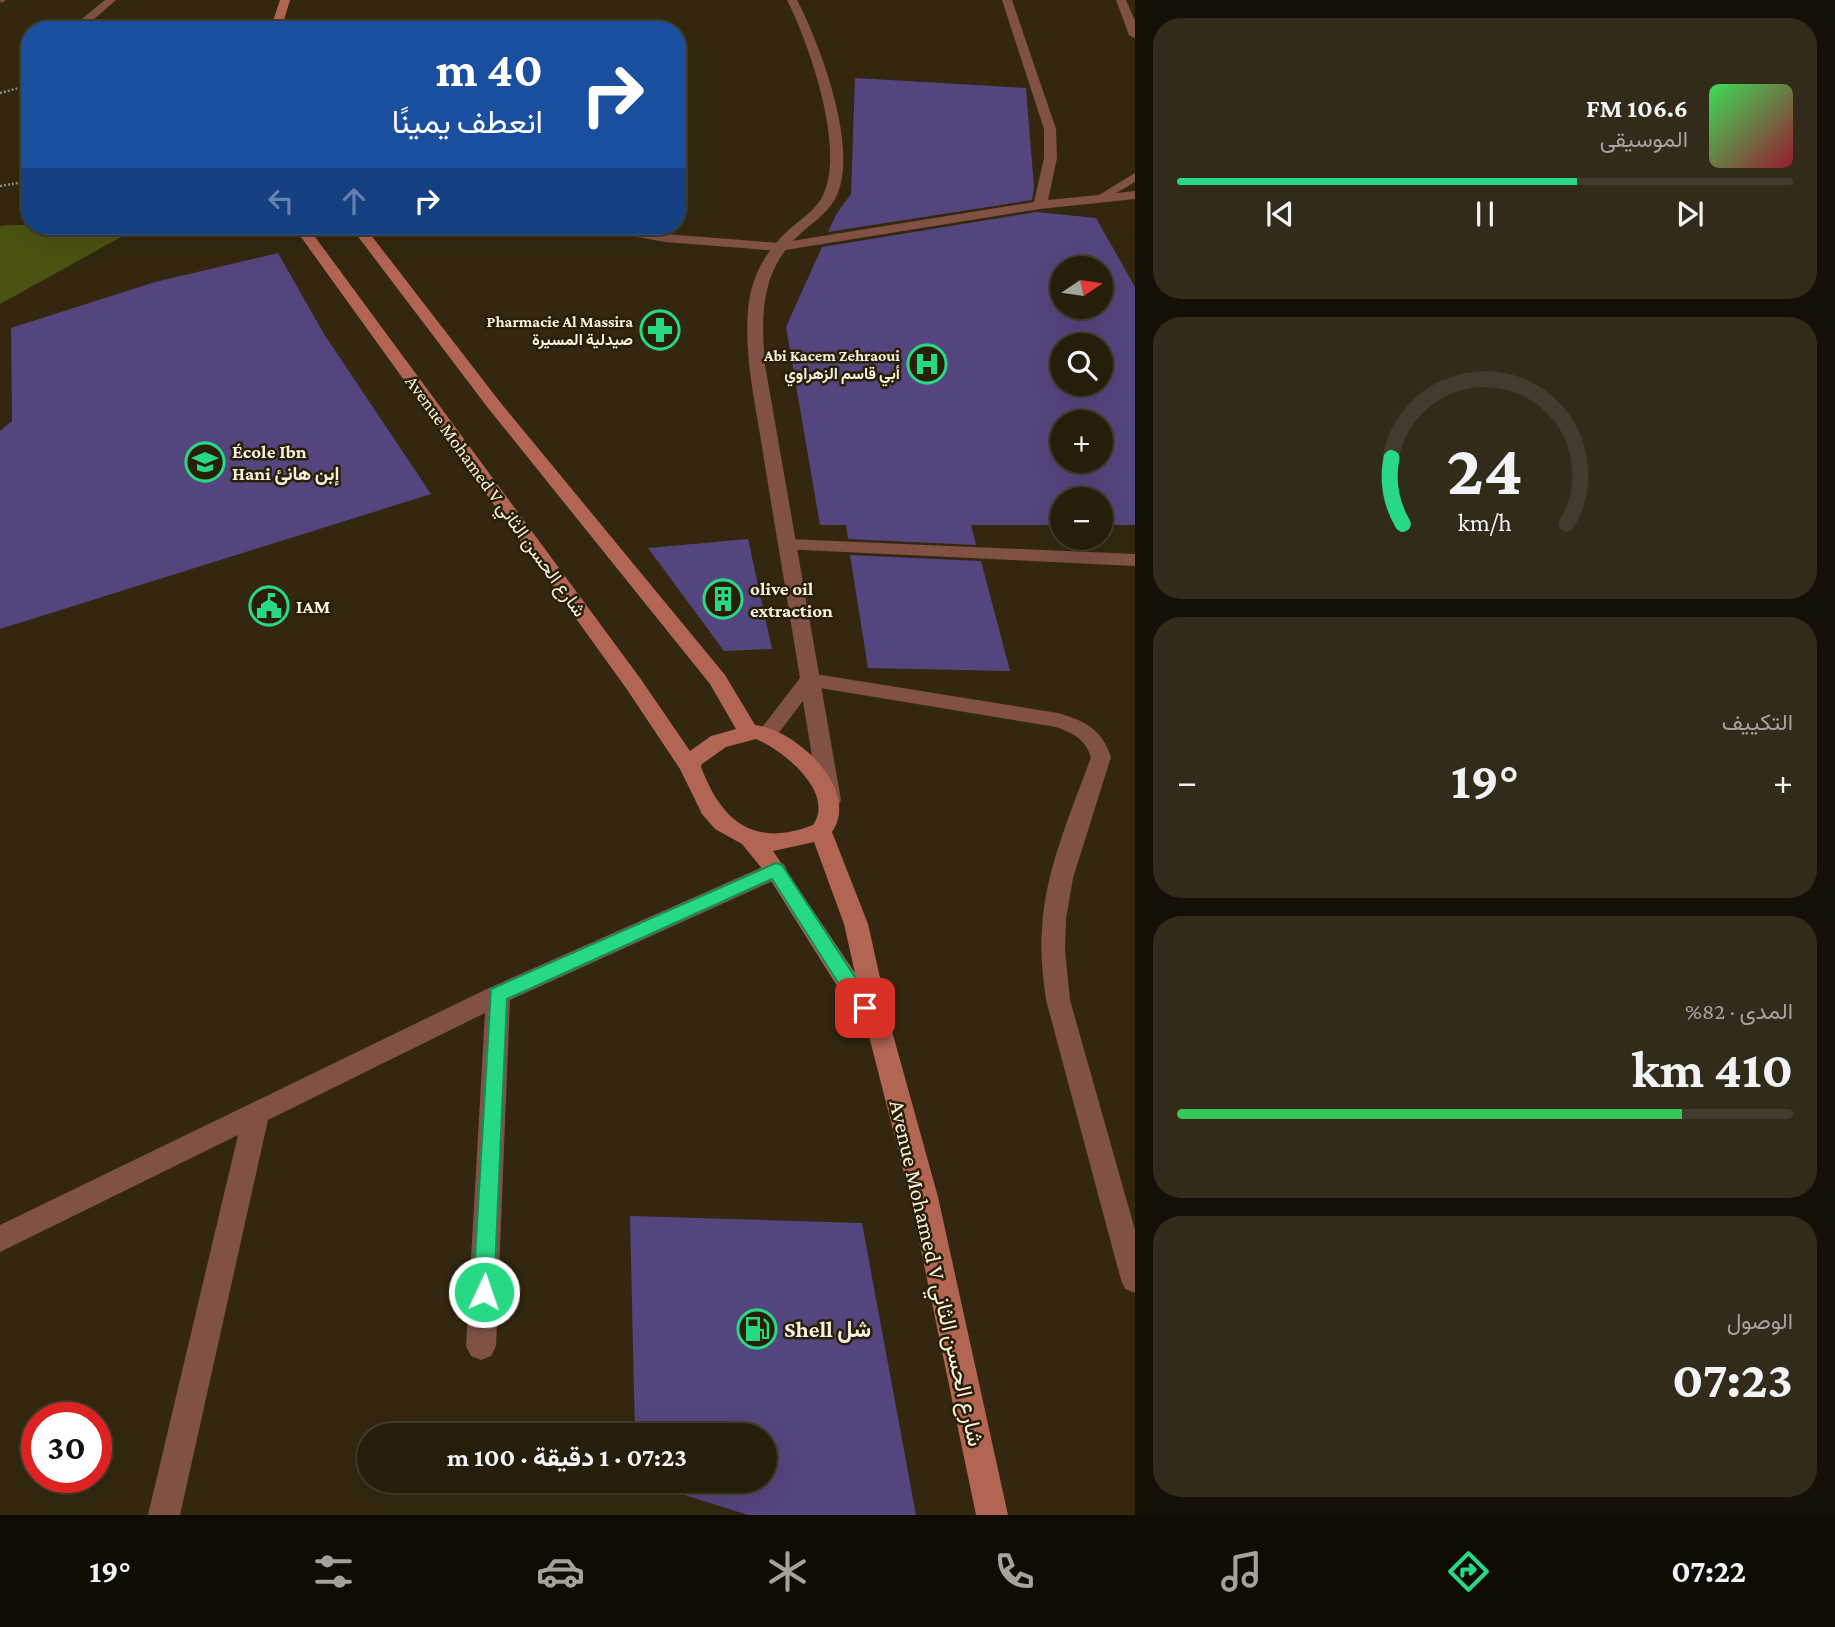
<!DOCTYPE html>
<html lang="ar">
<meta charset="utf-8">
<style>
:root{--surface:#261e0b;--page:#322b19;--text:#f1f3f6;--muted:#a4a29d;--line:#423c2c;--accent:#27d885}
body{margin:0;font-family:"Crimson Pro",Vazirmatn,serif;background:var(--page);color:var(--text);direction:rtl;height:100vh;display:flex;flex-direction:column;font-size:26px;white-space:nowrap}
*{box-sizing:border-box;margin:0}
p{font-size:23px;color:var(--muted)}
.icon{flex:none;width:38px;height:38px;fill:none;stroke:currentColor;stroke-width:2;stroke-linecap:round;stroke-linejoin:round}
.map{position:relative;flex:1;overflow:hidden;direction:ltr}
.panel{display:flex;flex-direction:column;gap:18px;padding:18px;background:#151006;width:700px}
.panel>*{flex:none}
.banner{position:absolute;left:21px;top:21px;width:665px;height:214px;border-radius:28px;box-shadow:0 7px 28px #0002,0 0 0 2px var(--line);direction:rtl;background:#1a4fa0;color:#fff;overflow:hidden}
.needle{width:46px;rotate:77deg}
.tools{position:absolute;left:1050px;top:256px;display:grid;gap:14px}
.tools a{display:grid;place-items:center;width:63px;height:63px;border-radius:50%;background:var(--surface);box-shadow:0 7px 28px #0002,0 0 0 2px var(--line);font-size:35px}
.speed{position:absolute;left:21px;top:1402px;display:flex;gap:14px;font-size:35px;font-weight:700;text-align:center}
.speed>*{display:grid;place-content:center;width:91px;height:91px;border-radius:50%;background:var(--surface);box-shadow:0 7px 28px #0002,0 0 0 2px var(--line);line-height:1}
.speed .limit{border:10px solid #d22;background:#fff;color:#111}
.pin{position:absolute;display:grid;place-items:center;width:60px;height:60px;color:#fff;margin:-30px;border-radius:14px;box-shadow:0 4px 10px #0006}
.me{position:absolute;width:77px;margin:-38px;rotate:3deg;stroke-linejoin:round;filter:drop-shadow(0 0 5px #0008)}
.turn{display:flex;align-items:center;gap:24px;height:147px;padding:0 28px;font-size:32px}
.turn .icon{width:91px;height:91px;stroke-width:2.5}
.turn b{display:block;font-size:49px;line-height:60px}
.lanes{display:flex;align-items:center;height:66px;padding:0 28px;background:#0003;justify-content:center;gap:35px;direction:ltr}
.lanes .off{opacity:.35}
.big{font-size:52px;font-weight:700;line-height:1.1}
.panel .widget{flex:1;display:flex;flex-direction:column;justify-content:center;gap:10px;min-width:0;padding:0 24px;border-radius:28px;background:var(--page)}
.panel .dial{align-items:center;gap:0}
.dial svg{height:182px;overflow:visible;fill:none;stroke:var(--line);stroke-width:7;stroke-linecap:round;text-anchor:middle}
.dial text{fill:var(--text);stroke:none}
.song{display:flex;align-items:center;gap:21px}
.cover{width:84px;height:84px;border-radius:10px;background:linear-gradient(135deg,hsl(130 70% 55%),hsl(350 70% 35%))}
.played{height:7px;border-radius:4px;background:linear-gradient(90deg,var(--accent) 65%,var(--line) 65%)}
.keys{display:flex;justify-content:space-around;direction:ltr}
.heat{display:flex;justify-content:space-between;align-items:center;font-size:38px;direction:ltr}
.charge{height:10px;border-radius:5px;background:linear-gradient(90deg,#34c759 82%,var(--line) 0)}
.trip{position:absolute;left:357px;top:1423px;width:420px;height:70px;border-radius:35px;background:var(--surface);box-shadow:0 7px 28px #0002,0 0 0 2px var(--line);font-weight:700;line-height:70px;text-align:center;direction:rtl}
.tabs{display:flex;height:112px;justify-content:space-around;align-items:center;background:#0f0c04;color:var(--muted)}
.tabs .icon{width:49px;height:49px}
.tabs .active{color:var(--accent)}
.tabs b{font-size:32px;color:var(--text)}
main{display:flex;flex:1;min-height:0}
.map>svg:first-child{display:block}
.green{fill:#4c5212}
.building{fill:#55457e;fill-rule:evenodd}
.lines{fill:none;stroke-linecap:round;stroke-linejoin:round}
.path{stroke:#968d79;stroke-width:2.5;stroke-dasharray:2 2;stroke-linecap:butt}
.minor{fill:#815145;fill-rule:evenodd}
.tertiary{fill:#815145;fill-rule:evenodd}
.secondary{fill:#b26553;fill-rule:evenodd}
.route{fill:#27d885;stroke:#198c56;stroke-width:2}
.labels{text-anchor:middle;dominant-baseline:central;stroke-width:5;stroke-linejoin:round;paint-order:stroke}
.far-poi-label{font-size:16px;font-weight:bold;fill:#f8f1e2;stroke:#291e06;text-anchor:end}
.poi-label{font-size:19px;font-weight:bold;fill:#f8f1e2;stroke:#291e06;text-anchor:start}
.street-label{font-size:19px;fill:#f8f1e2;stroke:#291e06}
.near-street-label{font-size:23px;fill:#f8f1e2;stroke:#291e06}
.near-poi-label{font-size:23px;font-weight:bold;fill:#f8f1e2;stroke:#291e06;text-anchor:start}
</style>
<main>
<section class="panel">
<div class="widget">
<div class="song"><i class="cover"></i><div><b>106.6 FM</b><p>الموسيقى</p></div></div>
<div class="played"></div>
<div class="keys"><svg class="icon" aria-label="previous" viewBox="0 0 24 24"><path d="M18 5L8 12l10 7zM5 5v14"/></svg><svg class="icon" aria-label="pause" viewBox="0 0 24 24"><path d="M8 5v14M16 5v14"/></svg><svg class="icon" aria-label="next" viewBox="0 0 24 24"><path d="M6 5l10 7-10 7zM19 5v14"/></svg></div>
</div>
<div class="widget dial"><svg viewBox="0 0 100 80">
<path d="M14 69A42 42 0 1 1 86 69"/>
<path d="M14 69A42 42 0 0 1 9 40" stroke="#27d885"/>
<text x="50" y="56" font-size="32" font-weight="700">24</text>
<text x="50" y="72" font-size="11">km/h</text>
</svg></div>
<div class="widget"><p>التكييف</p>
<div class="heat"><a>−</a><b class="big">19°</b><a>+</a></div>
</div>
<div class="widget"><p>المدى · 82%</p><b class="big">410 km</b><div class="charge"></div></div>
<div class="widget"><p>الوصول</p><b class="big">07:23</b></div>
</section>
<div class="map">
<svg width="1135" height="1515" viewBox="0 0 1135 1515">
<rect width="100%" height="100%" fill="#33280f"/>
<path class="green" d="M0,226L13,225L141,226L0,304Z"/>
<path class="building" d="M855,78L1026,88L1034,188L1032,200L828,232L837,213L851,194Z
M1036,212L1096,218L1135,287V525H1101V499H1062V525H971L976,545L848,539L846,525H820L786,327L822,247ZM1062,268H1101V306H1062ZM1062,345H1101V383H1062ZM1062,422H1101V460H1062Z
M278,253L324,334L431,494L0,629V431L12,421L11,328L155,282Z
M748,539L772,649L724,651L648,548Z
M850,555L981,561L1010,671L868,668Z
M630,1216L862,1223L916,1515H748L637,1480H765V1435H635Z"/>
<g class="lines">
<path class="path" d="M0,93L30,85
M0,186L30,181"/>
<path class="minor" d="M0,0H6L1,3Z
M105,0H116L85,27H77V23Z
M1002,0H1012L1056,129L1057,158L1048,200L1099,195L1135,173V182L1116,193L1135,191V199L1040,209L779,251L665,242L597,230L590,226H619L665,234L779,243L1034,202L1044,158V129Z
M1116,0H1126L1135,21V38L1129,35Z
M788,539L1135,554V566L782,549L779,545Z
M809,673L1058,713C1085,721 1102,729 1111,757L1073,878L1066,919L1065,950L1070,1000L1135,1230V1293L1125,1289L1121,1280L1046,1000C1043,977 1040,953 1042,929C1045,870 1071,813 1091,757C1085,739 1073,733 1056,727L802,685L799,680Z
M776,861L784,864L787,870L784,876L510,1000L496,1346L491,1356L481,1360L471,1356L466,1346L485,1013L268,1120L180,1515H148L238,1135L0,1252V1225L489,988Z"/>
<path class="tertiary" d="M787,0H797C820,44 861,152 835,199C826,215 810,224 797,237C760,273 761,317 765,365L841,800L838,806H822L819,800L803,701L774,739H760L757,734L800,678C788,603 775,528 763,453C756,406 744,358 748,311C750,278 766,249 791,228C801,219 814,211 821,199C848,154 809,43 787,0Z"/>
<path class="secondary" d="M280,0H290L281,30H270Z
M293,226H307L640,678L690,751L711,736L736,729L710,684L488,408L350,226H364L500,402L725,675L755,725C796,729 861,790 832,832L868,924L892,1031L938,1197L1008,1515H976L910,1197L867,1028L863,1027L768,876L742,844L715,829L702,814L680,769L626,688ZM756,739C783,750 836,793 813,825C754,848 722,822 701,767L702,764L726,747ZM814,842L844,924L855,973L773,851Z"/>
</g>
<path class="route" d="M776,863L782,865L872,1003L874,1008L872,1014H858L772,879L507,999L494,1292L491,1299L484,1302L476,1299L473,1292L491,989Z"/>
<defs>
<g id="pharmacy-ring" transform="scale(2.0125)"><circle r="9.5" fill="#291e06" stroke="#27d885" stroke-width="1.5"/><path d="M-2-6h4v4h4v4h-4v4h-4v-4h-4v-4h4Z" fill="#27d885"/></g>
<g id="hospital-ring" transform="scale(2.0125)"><circle r="9.5" fill="#291e06" stroke="#27d885" stroke-width="1.5"/><path d="M-5-5h3v3.5h4V-5h3V5h-3V1.5h-4V5h-3Z" fill="#27d885"/></g>
<g id="school-ring" transform="scale(2.0125)"><circle r="9.5" fill="#291e06" stroke="#27d885" stroke-width="1.5"/><path d="M0-5L7-2L0 1L-7-2ZM-4 1L0 2.5L4 1V4Q0 6-4 4Z" fill="#27d885"/></g>
<g id="building-ring" transform="scale(2.0125)"><circle r="9.5" fill="#291e06" stroke="#27d885" stroke-width="1.5"/><path d="M-4-6H4V6H1V3H-1V6H-4ZM-2.5-4.3h1.7v1.8h-1.7ZM.8-4.3h1.7v1.8H.8ZM-2.5-1h1.7V.8h-1.7ZM.8-1h1.7V.8H.8Z" fill="#27d885"/></g>
<g id="civic-ring" transform="scale(2.0125)"><circle r="9.5" fill="#291e06" stroke="#27d885" stroke-width="1.5"/><path d="M-.6-6.5H3V-4.5H.6V-3L4-1V1h2V6H-6V1h2V-1L-.6-3ZM-1.2 2.5V6h2.4V2.5Z" fill="#27d885"/></g>
<g id="fuel-ring" transform="scale(2.0125)"><circle r="9.5" fill="#291e06" stroke="#27d885" stroke-width="1.5"/><path d="M-5.5-6h7V0h2V4h1.3V-2.5L3-4.5l.8-.8L6-3V5H2.5V1h-1V6h-7ZM-4.2-4.7v3.2H.2V-4.7Z" fill="#27d885"/></g>
</defs>
<g fill-rule="evenodd">
<use href="#pharmacy-ring" x="660" y="330"/>
<use href="#hospital-ring" x="927" y="364"/>
<use href="#school-ring" x="205" y="462"/>
<use href="#building-ring" x="723" y="599"/>
<use href="#civic-ring" x="269" y="606"/>
<use href="#fuel-ring" x="757" y="1329"/>
</g>
<g class="labels">
<g class="far-poi-label">
<text x="633" y="321">Pharmacie Al Massira<tspan x="633" dy="18">صيدلية المسيرة</tspan></text>
<text x="900" y="355">Abi Kacem Zehraoui<tspan x="900" dy="18">أبي قاسم الزهراوي</tspan></text>
</g>
<g class="poi-label">
<text x="232" y="451">École Ibn<tspan x="232" dy="22">Hani إبن هانئ</tspan></text>
<text x="750" y="588">olive oil<tspan x="750" dy="22">extraction</tspan></text>
<text x="296" y="606">IAM</text>
</g>
<g class="street-label">
<text transform="translate(496 496) rotate(54)">Avenue Mohamed V شارع الحسن الثاني</text>
</g>
<g class="near-street-label">
<text transform="translate(937 1273) rotate(77)">Avenue Mohamed V شارع الحسن الثاني</text>
</g>
<g class="near-poi-label">
<text x="784" y="1329">Shell شل</text>
</g>
</g>
</svg>
<div class="tools">
<a><svg class="needle" viewBox="-14 -14 28 28"><path d="M0-13l5 13h-10z" fill="#e53935"/><path d="M0 13l5-13h-10z" fill="#a4a29d"/></svg></a>
<a><svg class="icon" aria-label="search" viewBox="0 0 24 24"><circle cx="10" cy="10" r="6"/><path d="M15 15l6 6"/></svg></a>
<a>+</a>
<a>−</a>
</div>
<div class="speed"><div class="limit">30</div></div>
<div class="pin" style="left:865px;top:1008px;background:#d93025"><svg class="icon" aria-label="arrive" viewBox="0 0 24 24"><path d="M6 21V4h12l-3 4 3 4H6"/></svg></div>
<svg class="me" style="left:484px;top:1292px" viewBox="-20 -20 40 40"><circle r="17" fill="#27d885" stroke="#fff" stroke-width="3"/><path d="M0-11L8 9 0 5-8 9z" fill="#fff"/></svg>
<div class="trip">07:23 · 1 دقيقة · 100 m</div>
<div class="banner">
<div class="turn"><svg class="icon" aria-label="right" viewBox="0 0 24 24"><path d="M7 20v-9h11M14 6l5 5-5 5"/></svg><div><b>40 m</b>انعطف يمينًا</div></div>
<div class="lanes"><svg class="icon off" aria-label="left" viewBox="0 0 24 24"><path d="M17 20v-9H6M10 6l-5 5 5 5"/></svg><svg class="icon off" aria-label="ahead" viewBox="0 0 24 24"><path d="M12 20V5M6 11l6-6 6 6"/></svg><svg class="icon" aria-label="right" viewBox="0 0 24 24"><path d="M7 20v-9h11M14 6l5 5-5 5"/></svg></div>
</div>
</div>
</main>
<nav class="tabs">
<b>07:22</b>
<svg class="icon active" aria-label="directions" viewBox="0 0 24 24"><path d="M12 3l9 9-9 9-9-9zM9 14v-3h6M13 9l2 2-2 2"/></svg>
<svg class="icon" aria-label="music" viewBox="0 0 24 24"><path d="M9 18V5l10-2v13"/><circle cx="6" cy="18" r="3"/><circle cx="16" cy="16" r="3"/></svg>
<svg class="icon" aria-label="phone" viewBox="0 0 24 24"><path d="M5 4h4l2 5-3 2q2 4 5 5l2-3 5 2v4C11 20 4 13 5 4z"/></svg>
<svg class="icon" aria-label="climate" viewBox="0 0 24 24"><path d="M12 3v18M4 7l16 10M4 17L20 7"/></svg>
<svg class="icon" aria-label="car" viewBox="0 0 24 24"><path d="M5 17H2v-5l4-1 3-4h7l3 4 3 1v5h-3M9 17h6M6 11h13"/><circle cx="7" cy="17" r="2"/><circle cx="17" cy="17" r="2"/></svg>
<svg class="icon" aria-label="filters" viewBox="0 0 24 24"><path d="M4 7h16M4 17h16"/><circle cx="9" cy="7" r="2"/><circle cx="15" cy="17" r="2"/></svg>
<b>19°</b>
</nav>
